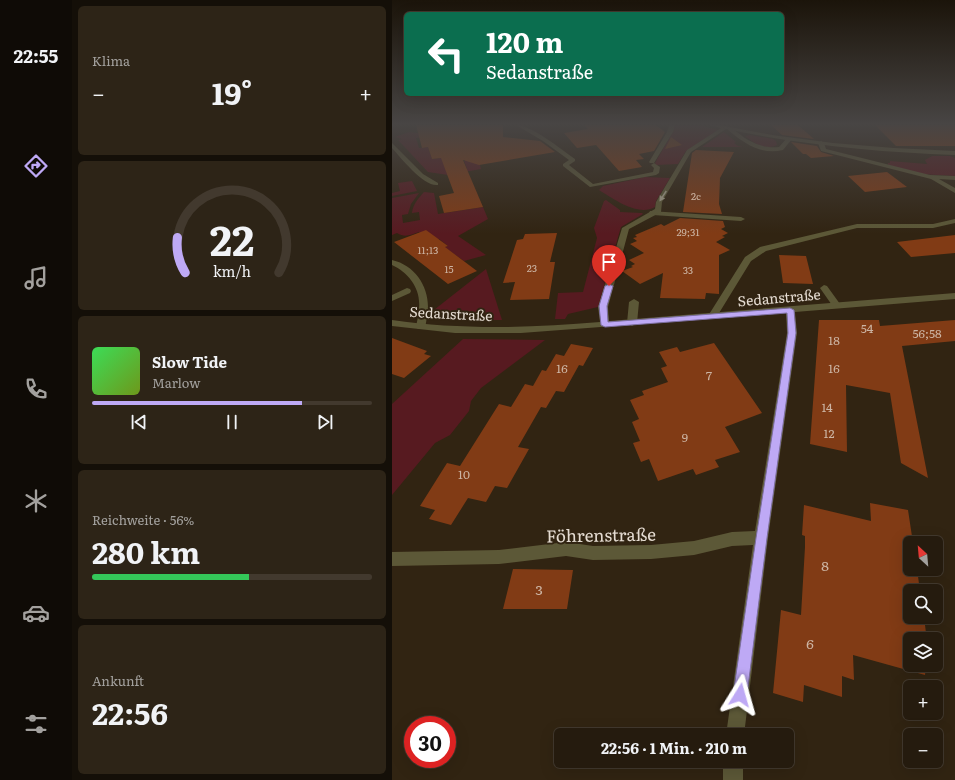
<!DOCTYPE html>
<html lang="de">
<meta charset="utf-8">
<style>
:root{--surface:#251b0e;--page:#2d2417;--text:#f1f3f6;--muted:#a3a19e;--line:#42392e;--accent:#bea9f5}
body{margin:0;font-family:Literata,serif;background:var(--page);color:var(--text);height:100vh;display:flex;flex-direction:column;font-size:15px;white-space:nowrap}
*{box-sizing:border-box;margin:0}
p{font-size:13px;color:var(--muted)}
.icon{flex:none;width:22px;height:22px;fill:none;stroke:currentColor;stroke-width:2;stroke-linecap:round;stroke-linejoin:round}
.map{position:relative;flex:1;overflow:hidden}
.drawer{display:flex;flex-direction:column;gap:6px;padding:6px;background:#140f08;width:320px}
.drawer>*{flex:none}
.banner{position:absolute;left:12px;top:12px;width:380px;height:84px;border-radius:6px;box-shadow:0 4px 16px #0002,0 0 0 1px var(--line);background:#0b6e4f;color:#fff;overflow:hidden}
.needle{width:26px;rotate:334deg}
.controls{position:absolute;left:511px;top:536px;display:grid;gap:8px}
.controls a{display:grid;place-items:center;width:40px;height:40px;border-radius:6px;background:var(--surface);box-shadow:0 4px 16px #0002,0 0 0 1px var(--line);font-size:20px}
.speed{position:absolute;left:12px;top:716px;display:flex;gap:8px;font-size:20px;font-weight:700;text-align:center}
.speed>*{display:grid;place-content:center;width:52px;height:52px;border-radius:50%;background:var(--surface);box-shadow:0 4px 16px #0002,0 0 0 1px var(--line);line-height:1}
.speed .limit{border:6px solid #d22;background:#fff;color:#111}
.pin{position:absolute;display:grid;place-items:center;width:34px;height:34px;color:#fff;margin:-41px -17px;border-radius:50% 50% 50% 0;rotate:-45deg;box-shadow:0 0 4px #0007}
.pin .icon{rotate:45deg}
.me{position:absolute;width:44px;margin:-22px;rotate:8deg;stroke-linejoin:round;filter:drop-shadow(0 0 3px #0008)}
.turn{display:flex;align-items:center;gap:14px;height:84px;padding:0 16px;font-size:18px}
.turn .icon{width:52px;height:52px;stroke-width:2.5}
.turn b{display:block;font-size:28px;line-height:34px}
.big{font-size:30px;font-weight:700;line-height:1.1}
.drawer .tile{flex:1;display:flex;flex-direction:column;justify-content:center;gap:6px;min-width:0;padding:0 14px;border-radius:6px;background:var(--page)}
.drawer .dial{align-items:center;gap:0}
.dial svg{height:104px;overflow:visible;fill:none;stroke:var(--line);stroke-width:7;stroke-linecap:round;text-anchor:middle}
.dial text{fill:var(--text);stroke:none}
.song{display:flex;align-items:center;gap:12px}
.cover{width:48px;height:48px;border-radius:6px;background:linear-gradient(135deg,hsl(130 70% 55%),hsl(80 70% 35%))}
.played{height:4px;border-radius:2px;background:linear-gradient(90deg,var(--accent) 75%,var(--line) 75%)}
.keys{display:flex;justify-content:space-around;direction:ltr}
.heat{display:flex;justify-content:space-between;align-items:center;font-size:22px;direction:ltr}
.charge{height:6px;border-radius:3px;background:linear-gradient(90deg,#34c759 56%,var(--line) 0)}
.trip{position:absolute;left:162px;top:728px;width:240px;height:40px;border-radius:6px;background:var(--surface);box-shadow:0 4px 16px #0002,0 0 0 1px var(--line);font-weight:700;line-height:40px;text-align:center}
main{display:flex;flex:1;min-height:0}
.dock{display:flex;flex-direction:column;width:72px;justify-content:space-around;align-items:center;background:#0f0b06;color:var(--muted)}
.dock .icon{width:28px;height:28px}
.dock .current{color:var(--accent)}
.dock b{font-size:18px;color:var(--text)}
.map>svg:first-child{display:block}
.green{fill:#571a20}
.building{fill:#813b15}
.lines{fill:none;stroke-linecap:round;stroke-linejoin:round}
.service{fill:#5c5837;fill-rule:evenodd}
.minor{fill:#5c5837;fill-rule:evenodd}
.oneway{fill:#a7a18c}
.route{fill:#bea9f5;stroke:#7c6e9f}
.labels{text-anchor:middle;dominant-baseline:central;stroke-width:4;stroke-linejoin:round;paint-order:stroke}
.far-number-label{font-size:10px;fill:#ccb4a3}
.number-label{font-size:12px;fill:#ccb4a3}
.street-label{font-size:14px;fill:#e5dcd2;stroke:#312412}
.near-number-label{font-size:14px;fill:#ccb4a3}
.near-street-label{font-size:17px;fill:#e5dcd2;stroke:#312412}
</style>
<main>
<nav class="dock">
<b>22:55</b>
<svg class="icon current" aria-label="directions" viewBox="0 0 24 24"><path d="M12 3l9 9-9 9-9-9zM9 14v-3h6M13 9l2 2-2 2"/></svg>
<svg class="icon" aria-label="music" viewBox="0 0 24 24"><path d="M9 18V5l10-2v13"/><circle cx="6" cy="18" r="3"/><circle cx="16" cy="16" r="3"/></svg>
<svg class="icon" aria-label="phone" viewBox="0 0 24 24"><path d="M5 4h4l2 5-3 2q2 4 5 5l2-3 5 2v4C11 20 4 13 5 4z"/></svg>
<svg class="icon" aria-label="climate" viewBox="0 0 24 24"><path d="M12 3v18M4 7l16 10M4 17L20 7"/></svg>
<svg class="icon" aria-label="car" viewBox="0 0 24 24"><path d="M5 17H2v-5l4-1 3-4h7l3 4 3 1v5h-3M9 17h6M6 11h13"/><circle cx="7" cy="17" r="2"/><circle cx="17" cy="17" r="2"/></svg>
<svg class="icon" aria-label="filters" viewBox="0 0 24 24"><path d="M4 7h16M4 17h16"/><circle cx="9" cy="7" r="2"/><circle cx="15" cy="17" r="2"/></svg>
</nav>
<section class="drawer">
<div class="tile"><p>Klima</p>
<div class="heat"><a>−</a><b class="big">19°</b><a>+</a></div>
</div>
<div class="tile dial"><svg viewBox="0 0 100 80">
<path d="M14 69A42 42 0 1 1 86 69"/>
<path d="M14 69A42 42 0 0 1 8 42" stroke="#bea9f5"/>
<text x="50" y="56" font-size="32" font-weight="700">22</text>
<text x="50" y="72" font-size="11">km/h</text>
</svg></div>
<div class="tile">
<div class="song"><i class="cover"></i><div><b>Slow Tide</b><p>Marlow</p></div></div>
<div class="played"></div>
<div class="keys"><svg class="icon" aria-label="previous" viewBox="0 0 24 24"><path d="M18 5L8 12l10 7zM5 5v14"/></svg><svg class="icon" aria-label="pause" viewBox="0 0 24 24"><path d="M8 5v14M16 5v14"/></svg><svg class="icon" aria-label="next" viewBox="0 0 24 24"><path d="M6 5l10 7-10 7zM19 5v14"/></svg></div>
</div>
<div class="tile"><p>Reichweite · 56%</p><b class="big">280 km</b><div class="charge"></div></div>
<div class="tile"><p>Ankunft</p><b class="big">22:56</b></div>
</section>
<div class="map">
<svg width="563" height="780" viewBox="0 0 563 780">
<rect width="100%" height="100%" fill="#312412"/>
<path class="green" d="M283,125H307L326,130L294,151L286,164L264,165L263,163L282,130Z
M17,132L42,135L24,138L27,148L36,147L40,159L49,158L75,169L72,161L81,160L88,165L89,169L56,175L36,172L6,140L10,139L3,137Z
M332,132L344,142L342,143L346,146L351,147H310Z
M358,135L381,139L384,141L385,145C373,151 362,143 353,136Z
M540,156H558L563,158V176L528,174L496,165V163H498V161L535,164L533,160Z
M253,177L278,178L264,201L263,207C246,217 222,199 207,190L211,186Z
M20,181L25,191L0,196V193L8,191L6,183Z
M32,192L42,193L46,214L91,207L96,219L66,236L94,255L72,261L52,247L56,246L47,239L40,242L27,232C19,235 13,238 5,233L0,235V198L27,193L19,204L16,214L10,215L11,223L28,220L27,212L20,213C21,204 26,199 32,192Z
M214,200L228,210V212L250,213L251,214L229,227L206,307L176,314L173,319H163L166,293L191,292L205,238L202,228L212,201Z
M94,269L110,320H64L33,317Z
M71,339L153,340L89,388L79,401L77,411L58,435L43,443L0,495V404Z"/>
<path class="building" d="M24,125H111V137L148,141L163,152L87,165L71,160L91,207L52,213L47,196L62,193L49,158L40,159L36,147L30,148Z
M192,125H264L273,132L262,151L247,154L252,159L244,160L250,167L227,171L204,145L185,148L172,133L196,129Z
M379,125H406L422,139L390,135Z
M483,125H563V146H504Z
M279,137L290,145L273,149Z
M399,142L425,146L429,152L442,156L419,158L414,154H411Z
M304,150L342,152L328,178L327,204L330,214L291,212L300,153Z
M495,172L515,187L473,192L456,176Z
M288,218L331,221L333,227L329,229L336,233L330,236L333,237L324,242L338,250L327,255V294L314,293L313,299L268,298L271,273L248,284L230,271L241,267L239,266L243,264L237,260L252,253L238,244L245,241L241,238L245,237L243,235L269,224L272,226Z
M34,230L56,246L53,247L85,271L56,284L2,242Z
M165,233L158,262H163L157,299L118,300L123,282L111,283L125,240L131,239L133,234Z
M563,235V253L519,257L505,242Z
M387,255L414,256L421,284L391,283Z
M427,320H487L488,326L563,320V341L510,346L536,478L509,463L498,393L454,385L455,452L418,444Z
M0,338L35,351L32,354L39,356L12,378L0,374Z
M322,343L370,413L333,427L348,452L323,460L327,467L304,475L301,469L266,481L257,459L249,462L241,443L248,441L240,422L247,419L238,400L252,395L250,391L276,382L269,368L275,366L267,352L285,347L288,352Z
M179,344L201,348L191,366L187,365L172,392L164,391L154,408L149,407L126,447L137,449L115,488L103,486L94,502L76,498L59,525L37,519L43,510L28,506L55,463L68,466L107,404L119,407L133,384L141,386L150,370L154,371L164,354L172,356Z
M478,503L516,510L521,543H518V569H525L528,591H518V617H532L534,633V639H518V665H534L533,675L461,655L462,680L450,676V697L412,685L411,702L381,693L389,610L409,615L413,547V536L410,535L412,505L479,521Z
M121,569L181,570L175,609H111Z"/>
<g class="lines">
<path class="service" d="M277,125H283L281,132L262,163H258L257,162L275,132Z
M336,128H340C354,140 368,149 387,147L395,138L400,139L391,150C369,155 353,144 336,130Z
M429,141L432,143L434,149L538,175L563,176V180L547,179L563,188V193L539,179L429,151L426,143Z
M258,211L349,217L353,219L349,221L261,215L257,213Z
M563,219V223L541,228H465L374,251L359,261L324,318L321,319L316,316L353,257L368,247L465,224H541Z
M0,260C26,266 40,292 35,317C34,321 34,326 32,329H26L24,327C25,321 27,314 27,308C29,289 17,273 0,265Z
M432,285L435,286L448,304L450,306L448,308H442L428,288Z
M15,288L18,289L19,291L18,293L0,301V295Z
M242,299L247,302L245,323L240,326L235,323L237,302Z"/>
<path class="minor" d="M124,125C139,125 169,149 183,159V161L177,165L201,184L261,172L262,168L259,165L262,163L268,167L267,173L264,175L198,187L171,166V164L177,160L151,141Z
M318,125H327L380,135L441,143L502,148L563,151V155C486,152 410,145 334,129L299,152L270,202L269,212L237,229L216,307L217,321L563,293V299L403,312L405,333L376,538L352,735H334L361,545L340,546L302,555L259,559L201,560L174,556L107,564L0,566V552L107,550L174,542L201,546L259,545L302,541L340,532L363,531L395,333L394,313L129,333H63L0,326V320C69,330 138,328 208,322L206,307L230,228L263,209L264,202L295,150L329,128Z
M0,143L31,174L46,183V185C32,187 9,158 0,148Z
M331,761H351V780H331Z"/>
</g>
<defs><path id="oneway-solid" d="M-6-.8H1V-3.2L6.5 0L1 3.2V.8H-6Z"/></defs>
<use class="oneway" href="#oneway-solid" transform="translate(271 196) rotate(123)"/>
<linearGradient id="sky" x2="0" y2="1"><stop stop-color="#1b140a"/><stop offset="0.53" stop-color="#484544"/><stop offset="1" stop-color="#484544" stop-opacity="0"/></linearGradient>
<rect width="563" height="234" fill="url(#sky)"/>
<path class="route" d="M217,284L221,286L215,306L216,322L398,308L402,310L404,333L375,538L355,695L353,700L348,702L343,700L341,695L364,538L396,333L395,313L213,327L209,325L207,306L213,286Z"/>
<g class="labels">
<g class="far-number-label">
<text x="304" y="195">2c</text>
<text x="296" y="231">29;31</text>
<text x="36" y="249">11;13</text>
<text x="140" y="267">23</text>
<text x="57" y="268">15</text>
<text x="296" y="269">33</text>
</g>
<g class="number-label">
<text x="475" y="328">54</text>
<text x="535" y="333">56;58</text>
<text x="442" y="340">18</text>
<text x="170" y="368">16</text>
<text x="442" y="368">16</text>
<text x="317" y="375">7</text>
<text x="435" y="407">14</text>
<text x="437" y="433">12</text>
<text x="293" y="437">9</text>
<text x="72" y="474">10</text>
</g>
<g class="street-label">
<text transform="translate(387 297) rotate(-5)">Sedanstraße</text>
<text transform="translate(59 313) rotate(3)">Sedanstraße</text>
</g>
<g class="near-number-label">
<text x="433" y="565">8</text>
<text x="147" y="589">3</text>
<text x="418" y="643">6</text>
</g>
<g class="near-street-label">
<text transform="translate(209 534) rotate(-1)">Föhrenstraße</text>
</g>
</g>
</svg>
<div class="controls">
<a><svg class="needle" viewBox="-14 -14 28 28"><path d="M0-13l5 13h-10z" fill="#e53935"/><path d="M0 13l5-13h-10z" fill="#a3a19e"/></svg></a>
<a><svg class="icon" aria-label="search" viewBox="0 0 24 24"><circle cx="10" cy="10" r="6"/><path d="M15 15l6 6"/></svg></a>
<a><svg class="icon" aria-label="layers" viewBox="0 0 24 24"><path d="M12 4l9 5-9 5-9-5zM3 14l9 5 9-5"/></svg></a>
<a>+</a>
<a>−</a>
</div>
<div class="speed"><div class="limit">30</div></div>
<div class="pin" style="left:217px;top:286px;background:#d93025"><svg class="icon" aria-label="arrive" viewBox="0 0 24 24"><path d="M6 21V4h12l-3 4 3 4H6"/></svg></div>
<svg class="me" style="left:348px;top:695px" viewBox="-20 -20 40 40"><path d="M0-17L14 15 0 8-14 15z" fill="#bea9f5" stroke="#fff" stroke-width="4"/></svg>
<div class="trip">22:56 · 1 Min. · 210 m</div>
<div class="banner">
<div class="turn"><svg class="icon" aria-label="left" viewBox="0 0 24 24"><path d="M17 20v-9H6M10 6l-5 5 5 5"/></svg><div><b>120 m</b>Sedanstraße</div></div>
</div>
</div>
</main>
